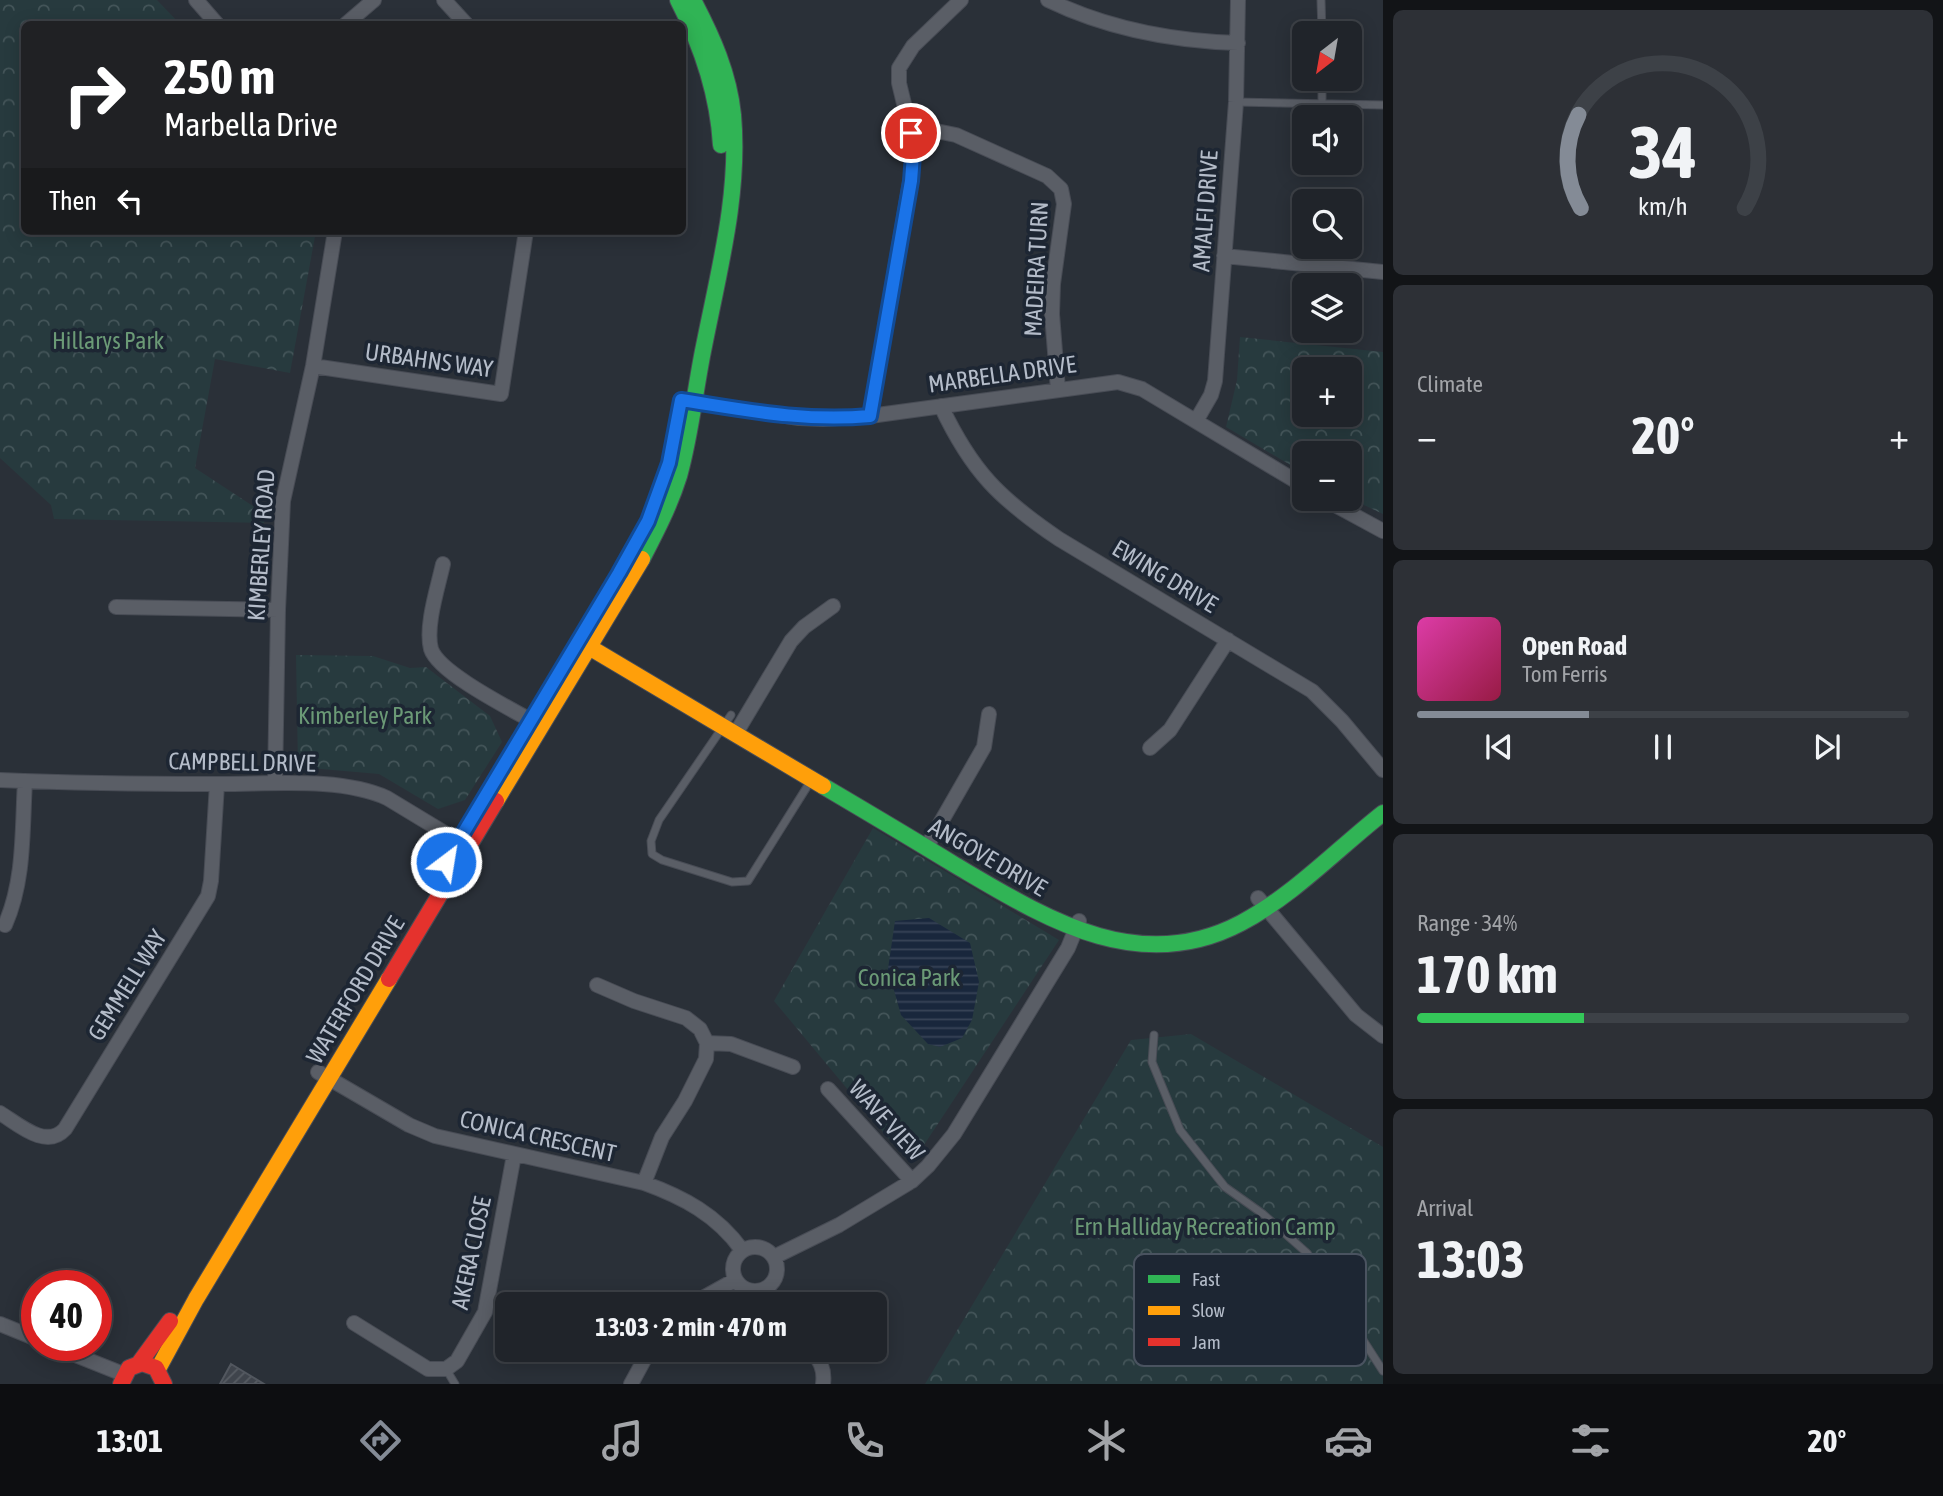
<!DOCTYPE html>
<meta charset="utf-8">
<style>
:root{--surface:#20242a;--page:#2d3036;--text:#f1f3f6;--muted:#a2a4a8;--line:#3d4147;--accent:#848b96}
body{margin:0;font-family:"Asap Condensed",sans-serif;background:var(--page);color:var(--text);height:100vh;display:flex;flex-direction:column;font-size:26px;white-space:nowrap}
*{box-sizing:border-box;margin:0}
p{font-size:23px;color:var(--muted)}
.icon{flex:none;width:38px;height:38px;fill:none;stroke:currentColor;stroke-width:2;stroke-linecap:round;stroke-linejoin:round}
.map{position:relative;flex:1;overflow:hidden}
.drawer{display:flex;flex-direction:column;gap:10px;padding:10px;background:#121417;width:560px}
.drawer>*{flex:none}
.top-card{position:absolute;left:21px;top:21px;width:665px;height:214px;border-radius:10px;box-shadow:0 4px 18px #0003,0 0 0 2px var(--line);background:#202124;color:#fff;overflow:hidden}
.needle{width:46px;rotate:211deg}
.controls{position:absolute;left:1292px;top:21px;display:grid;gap:14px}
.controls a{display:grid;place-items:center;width:70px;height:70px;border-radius:10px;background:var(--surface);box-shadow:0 4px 18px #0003,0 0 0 2px var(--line);font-size:35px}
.speed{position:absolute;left:21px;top:1270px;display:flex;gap:14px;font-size:35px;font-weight:700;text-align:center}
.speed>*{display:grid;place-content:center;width:91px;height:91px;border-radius:50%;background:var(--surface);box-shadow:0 4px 18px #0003,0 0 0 2px var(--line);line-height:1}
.speed .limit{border:10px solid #d22;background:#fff;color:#111}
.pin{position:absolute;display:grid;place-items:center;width:60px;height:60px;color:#fff;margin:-30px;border:4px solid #fff;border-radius:50%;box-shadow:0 2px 7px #0007}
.me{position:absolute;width:77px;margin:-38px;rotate:31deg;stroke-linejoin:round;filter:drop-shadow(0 0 5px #0008)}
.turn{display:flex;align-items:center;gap:24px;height:147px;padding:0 28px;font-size:32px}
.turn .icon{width:91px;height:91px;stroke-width:2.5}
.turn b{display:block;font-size:49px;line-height:60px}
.then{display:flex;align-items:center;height:66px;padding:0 28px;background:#0003;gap:14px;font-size:26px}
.big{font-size:52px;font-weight:700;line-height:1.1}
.drawer .card{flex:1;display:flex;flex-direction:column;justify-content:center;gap:10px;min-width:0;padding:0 24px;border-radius:10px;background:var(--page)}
.drawer .dial{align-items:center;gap:0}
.dial svg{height:182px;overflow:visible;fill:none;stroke:var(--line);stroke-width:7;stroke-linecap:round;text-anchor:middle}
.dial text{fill:var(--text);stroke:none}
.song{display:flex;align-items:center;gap:21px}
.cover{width:84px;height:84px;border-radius:10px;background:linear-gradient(135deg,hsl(320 70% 55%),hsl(340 70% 35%))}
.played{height:7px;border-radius:4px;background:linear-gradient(90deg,var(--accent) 35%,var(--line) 35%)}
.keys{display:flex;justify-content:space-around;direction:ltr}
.heat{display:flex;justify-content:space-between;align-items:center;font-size:38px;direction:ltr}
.charge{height:10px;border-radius:5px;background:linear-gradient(90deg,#34c759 34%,var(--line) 0)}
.trip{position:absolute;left:495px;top:1292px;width:392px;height:70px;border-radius:10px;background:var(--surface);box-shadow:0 4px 18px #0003,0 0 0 2px var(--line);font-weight:700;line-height:70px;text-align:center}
.dock{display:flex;height:112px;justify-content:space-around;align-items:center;background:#0d0e11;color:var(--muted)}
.dock .icon{width:49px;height:49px}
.dock .active{color:var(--accent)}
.dock b{font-size:32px;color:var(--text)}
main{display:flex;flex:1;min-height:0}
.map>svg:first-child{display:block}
.forest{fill:url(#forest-crowns);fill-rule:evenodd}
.water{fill:url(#water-rules)}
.building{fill:url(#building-hatch);stroke:#52575f;stroke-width:2}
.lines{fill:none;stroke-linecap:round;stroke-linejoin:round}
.lane-casing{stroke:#484c55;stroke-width:9}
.street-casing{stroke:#484c55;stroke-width:16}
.fast-casing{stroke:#484c55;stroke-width:18}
.slow-casing{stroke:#484c55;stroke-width:18}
.jam-casing{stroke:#484c55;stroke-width:18}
.lane{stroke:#5a5e66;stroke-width:7}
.street{stroke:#5a5e66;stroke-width:14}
.fast{stroke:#30b455;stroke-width:16}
.slow{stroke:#ff9f0a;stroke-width:16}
.jam{stroke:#e5322d;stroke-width:16}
.route-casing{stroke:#114b97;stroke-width:18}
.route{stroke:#1a73e8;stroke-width:12}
.labels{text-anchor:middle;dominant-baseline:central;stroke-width:7;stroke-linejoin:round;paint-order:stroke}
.street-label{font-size:24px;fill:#b4bcc9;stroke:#1d2633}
.park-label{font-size:24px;fill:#6b9a76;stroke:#1d2633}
.key{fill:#1d2633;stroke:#4a5360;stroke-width:2}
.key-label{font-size:19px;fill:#b4bcc9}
</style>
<main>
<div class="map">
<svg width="1383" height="1384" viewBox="0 0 1383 1384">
<defs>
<pattern id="forest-crowns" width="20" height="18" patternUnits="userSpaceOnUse" patternTransform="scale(1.75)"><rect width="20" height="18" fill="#273a3e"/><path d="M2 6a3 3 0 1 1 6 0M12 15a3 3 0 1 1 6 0" fill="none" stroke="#445559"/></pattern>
<pattern id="water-rules" width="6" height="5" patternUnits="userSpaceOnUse" patternTransform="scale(1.75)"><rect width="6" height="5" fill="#19273c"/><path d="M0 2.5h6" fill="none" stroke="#384457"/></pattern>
<pattern id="building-hatch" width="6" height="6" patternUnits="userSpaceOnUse" patternTransform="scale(1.75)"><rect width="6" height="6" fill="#3f444c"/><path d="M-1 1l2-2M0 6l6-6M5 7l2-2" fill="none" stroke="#585d64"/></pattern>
</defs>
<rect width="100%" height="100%" fill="#2a3038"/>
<path class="forest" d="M0,0H157L180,24H24V231H316L290,373L215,359L195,468L265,514L264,523L54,519L51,505L0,458Z
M1240,337L1383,352V514L1349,498V453H1304V473L1226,427L1237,380ZM1349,369V415H1304V369Z
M296,655L373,656L410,668L426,667L490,716L502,742L465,800L438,809L379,774L298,767Z
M873,828L1059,940L920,1151L894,1145L774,1001Z
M1191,1034L1383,1147V1384H925L1131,1040Z"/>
<path class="water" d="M929,918L970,943L979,982L972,1020L962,1038L940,1047L928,1044L901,1015L888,969L895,921Z"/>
<path class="building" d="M231,1364L264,1384H220Z"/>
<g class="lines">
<g class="lane-casing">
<path id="lane" d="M1321,0L1322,33
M1322,79V103
M1236,102L1383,105
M731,715L659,820L651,841L652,854L662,860L732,882L748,881L810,782
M1154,1035L1152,1062L1180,1130L1225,1187L1263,1214L1307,1253L1383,1371
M446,1369L455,1384"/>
</g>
<g class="street-casing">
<path id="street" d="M196,0L217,24
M444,0L466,24
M1048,0C1108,29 1172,41 1238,43
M346,24L374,0
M911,133L936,131L956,135L1047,176L1061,189L1064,204L1053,284L1052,314L1058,390
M1224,256L1383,272
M313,366L501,394L526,231
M681,400L799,418L823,419L870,416L1118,382L1142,389L1304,486
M941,406C972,472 1000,499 1059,539L1312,691L1342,721L1383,770
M870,416L913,165L911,133L899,83V68L913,46L961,0
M1196,421L1211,395L1215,381L1236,102L1238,0
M1324,499L1383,531
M443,564C438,587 425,626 431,649C439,674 517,712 541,726
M116,607L278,610
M736,733L791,641L804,627L833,606
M1150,748L1170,730L1228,640
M0,780C71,783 142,784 213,784C266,785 338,776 387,798L468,847
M275,783L278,610L283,501L313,366L335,231
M926,848L984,747L989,714
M1258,898L1356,1015L1383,1036
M5,925C25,880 22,829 25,781
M597,985L634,1001L686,1018L700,1029L707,1043L706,1059L685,1101L662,1137L644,1183
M707,1043L731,1044L793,1067
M318,1072L409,1125L435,1136L644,1183C683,1197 717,1215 742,1250
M828,1089L912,1181
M0,1113C18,1124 46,1150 65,1129L208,896L211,881L217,784
M733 1269a22 22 0 1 1 44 0a22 22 0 1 1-44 0Z
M774,1257L839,1225L912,1181L928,1166L954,1134L1068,948L1079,921
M766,1288L775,1304
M692,1304L735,1280
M354,1323L428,1369H446L457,1361L485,1312L514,1155
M0,1324L37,1339
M53,1346L123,1374
M810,1349C820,1360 825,1369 823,1384
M631,1384L650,1349"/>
</g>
<g class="fast-casing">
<path id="fast" d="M678,0C702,46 718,93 721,145
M642,559C656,532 670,505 679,476C691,434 695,389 704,346C719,270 740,193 733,115C729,74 712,36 693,0
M823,786C867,812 911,838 955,865C1042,916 1137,978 1241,923C1294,895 1336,850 1383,813"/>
</g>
<g class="slow-casing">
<path id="slow" d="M579,641L823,786
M496,801L642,559
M158,1369L196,1299L389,979"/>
</g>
<g class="jam-casing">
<path id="jam" d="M389,979L496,801
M140,1362L170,1321
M121,1384L129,1368L142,1363L156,1368L164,1384"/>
</g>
<use href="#lane" class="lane"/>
<use href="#street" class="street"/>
<use href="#fast" class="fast"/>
<use href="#slow" class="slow"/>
<use href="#jam" class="jam"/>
</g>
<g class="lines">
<g class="route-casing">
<path id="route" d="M446,862L619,573L648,521L669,463L681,400C746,410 803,422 870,416L911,181L913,155L911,133"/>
</g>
<use href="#route" class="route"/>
</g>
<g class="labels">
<g class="street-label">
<text transform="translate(1205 211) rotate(-86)">AMALFI DRIVE</text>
<text transform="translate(1036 269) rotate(-87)">MADEIRA TURN</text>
<text transform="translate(429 360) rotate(8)">URBAHNS WAY</text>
<text transform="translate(1002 374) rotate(-8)">MARBELLA DRIVE</text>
<text transform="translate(261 545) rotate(-86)">KIMBERLEY ROAD</text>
<text transform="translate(1165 576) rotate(31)">EWING DRIVE</text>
<text transform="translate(242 762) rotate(1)">CAMPBELL DRIVE</text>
<text transform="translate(988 857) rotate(30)">ANGOVE DRIVE</text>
<text transform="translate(127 985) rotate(-58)">GEMMELL WAY</text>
<text transform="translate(355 990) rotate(-59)">WATERFORD DRIVE</text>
<text transform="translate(887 1120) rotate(48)">WAVE VIEW</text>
<text transform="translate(538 1136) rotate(13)">CONICA CRESCENT</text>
<text transform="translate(471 1253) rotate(-78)">AKERA CLOSE</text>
</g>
<g class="park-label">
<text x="108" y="340">Hillarys Park</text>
<text x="365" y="715">Kimberley Park</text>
<text x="909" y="977">Conica Park</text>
<text x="1205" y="1226">Ern Halliday Recreation Camp</text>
</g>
</g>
<rect x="1134" y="1254" width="232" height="112" rx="10" class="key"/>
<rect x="1148" y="1275" width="32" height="8" fill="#30b455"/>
<rect x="1148" y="1306" width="32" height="9" fill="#ff9f0a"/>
<rect x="1148" y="1338" width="32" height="8" fill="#e5322d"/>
<g class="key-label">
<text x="1192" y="1286">Fast</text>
<text x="1192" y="1317">Slow</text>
<text x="1192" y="1349">Jam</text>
</g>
</svg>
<div class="controls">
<a><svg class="needle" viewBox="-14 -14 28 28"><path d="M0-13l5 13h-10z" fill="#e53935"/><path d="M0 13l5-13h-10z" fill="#a2a4a8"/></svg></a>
<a><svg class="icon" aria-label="sound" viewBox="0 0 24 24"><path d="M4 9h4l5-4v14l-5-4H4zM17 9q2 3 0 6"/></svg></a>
<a><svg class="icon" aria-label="search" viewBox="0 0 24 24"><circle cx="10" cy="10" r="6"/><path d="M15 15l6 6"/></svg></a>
<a><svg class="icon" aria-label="layers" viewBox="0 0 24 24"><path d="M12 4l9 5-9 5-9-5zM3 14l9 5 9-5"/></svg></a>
<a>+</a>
<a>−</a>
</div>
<div class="speed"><div class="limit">40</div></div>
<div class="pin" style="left:911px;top:133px;background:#d93025"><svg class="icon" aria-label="arrive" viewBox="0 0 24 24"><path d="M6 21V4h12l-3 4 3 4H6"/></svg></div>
<svg class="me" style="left:446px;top:862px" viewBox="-20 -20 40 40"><circle r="17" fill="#1a73e8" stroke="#fff" stroke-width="3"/><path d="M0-11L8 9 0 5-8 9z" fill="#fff"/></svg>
<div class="trip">13:03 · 2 min · 470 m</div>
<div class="top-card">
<div class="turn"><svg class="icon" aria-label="right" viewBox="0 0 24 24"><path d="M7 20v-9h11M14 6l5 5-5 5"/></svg><div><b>250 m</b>Marbella Drive</div></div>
<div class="then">Then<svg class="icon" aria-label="left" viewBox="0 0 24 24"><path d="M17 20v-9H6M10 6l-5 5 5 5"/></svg></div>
</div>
</div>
<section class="drawer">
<div class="card dial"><svg viewBox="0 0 100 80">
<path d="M14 69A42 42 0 1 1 86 69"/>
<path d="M14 69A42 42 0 0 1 13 28" stroke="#848b96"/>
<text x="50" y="56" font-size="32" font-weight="700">34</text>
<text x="50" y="72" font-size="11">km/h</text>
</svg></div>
<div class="card"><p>Climate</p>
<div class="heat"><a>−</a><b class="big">20°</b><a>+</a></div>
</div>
<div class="card">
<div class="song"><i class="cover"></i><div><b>Open Road</b><p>Tom Ferris</p></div></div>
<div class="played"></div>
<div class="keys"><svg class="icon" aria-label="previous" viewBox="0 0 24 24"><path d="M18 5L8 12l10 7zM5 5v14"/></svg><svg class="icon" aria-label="pause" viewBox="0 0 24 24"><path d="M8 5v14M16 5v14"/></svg><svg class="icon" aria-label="next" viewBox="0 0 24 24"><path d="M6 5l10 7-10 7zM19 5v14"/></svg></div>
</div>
<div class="card"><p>Range · 34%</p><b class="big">170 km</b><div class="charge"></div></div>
<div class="card"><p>Arrival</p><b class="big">13:03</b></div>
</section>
</main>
<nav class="dock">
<b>13:01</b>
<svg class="icon active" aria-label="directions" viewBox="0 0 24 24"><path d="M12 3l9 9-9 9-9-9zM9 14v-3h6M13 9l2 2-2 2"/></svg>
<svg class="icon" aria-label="music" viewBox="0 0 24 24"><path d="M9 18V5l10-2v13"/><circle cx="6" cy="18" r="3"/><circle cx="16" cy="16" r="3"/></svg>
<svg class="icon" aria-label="phone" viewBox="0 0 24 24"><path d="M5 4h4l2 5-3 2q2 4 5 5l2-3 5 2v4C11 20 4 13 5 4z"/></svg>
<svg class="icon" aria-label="climate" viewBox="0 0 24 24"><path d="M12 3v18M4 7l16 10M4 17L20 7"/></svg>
<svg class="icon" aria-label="car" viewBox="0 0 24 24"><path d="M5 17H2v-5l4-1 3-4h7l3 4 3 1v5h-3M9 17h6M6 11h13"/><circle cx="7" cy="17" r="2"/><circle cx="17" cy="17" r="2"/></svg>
<svg class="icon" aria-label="filters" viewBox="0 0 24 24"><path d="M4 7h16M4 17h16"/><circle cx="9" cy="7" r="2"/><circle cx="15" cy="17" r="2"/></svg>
<b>20°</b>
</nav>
